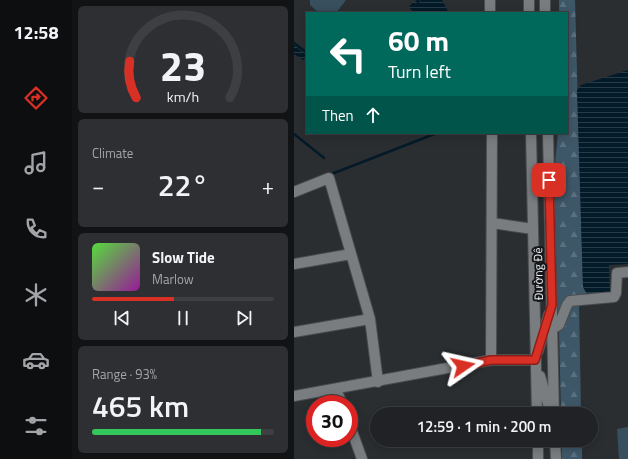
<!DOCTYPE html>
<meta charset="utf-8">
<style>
:root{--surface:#202225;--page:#2d2f32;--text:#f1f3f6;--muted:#a2a4a7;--line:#3d3f42;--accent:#d93025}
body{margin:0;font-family:"Titillium Web",sans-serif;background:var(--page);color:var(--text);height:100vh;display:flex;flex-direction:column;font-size:15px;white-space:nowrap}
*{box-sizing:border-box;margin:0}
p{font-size:13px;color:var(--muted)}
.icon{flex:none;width:22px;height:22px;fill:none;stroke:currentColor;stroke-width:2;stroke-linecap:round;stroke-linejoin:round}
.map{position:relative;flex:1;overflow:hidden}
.sheet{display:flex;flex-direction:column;gap:6px;padding:6px;background:#121314;width:222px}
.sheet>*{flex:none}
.top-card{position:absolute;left:12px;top:12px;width:262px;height:122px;border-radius:0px;box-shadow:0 2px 10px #0003,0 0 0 1px var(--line);background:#00695c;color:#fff;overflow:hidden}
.speed{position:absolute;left:12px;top:395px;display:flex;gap:8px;font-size:20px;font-weight:700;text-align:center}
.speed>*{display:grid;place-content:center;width:52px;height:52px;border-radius:50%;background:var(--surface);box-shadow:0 2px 10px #0003,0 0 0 1px var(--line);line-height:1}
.speed .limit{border:6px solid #d22;background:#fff;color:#111}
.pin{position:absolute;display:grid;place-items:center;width:34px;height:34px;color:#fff;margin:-17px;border-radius:8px;box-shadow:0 2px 6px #0006}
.me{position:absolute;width:44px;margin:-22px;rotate:79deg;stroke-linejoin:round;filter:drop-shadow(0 0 3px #0008)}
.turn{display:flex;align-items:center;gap:14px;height:84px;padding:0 16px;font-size:18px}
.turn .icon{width:52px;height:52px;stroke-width:2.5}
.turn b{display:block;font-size:28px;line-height:34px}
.then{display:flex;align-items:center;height:38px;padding:0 16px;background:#0003;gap:8px;font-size:15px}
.big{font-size:30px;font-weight:600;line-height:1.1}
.sheet .card{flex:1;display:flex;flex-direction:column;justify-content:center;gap:6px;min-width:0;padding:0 14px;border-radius:6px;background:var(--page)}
.sheet .dial{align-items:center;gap:0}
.dial svg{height:104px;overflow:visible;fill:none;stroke:var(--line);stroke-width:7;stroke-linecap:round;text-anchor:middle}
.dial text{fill:var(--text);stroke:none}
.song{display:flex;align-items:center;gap:12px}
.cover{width:48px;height:48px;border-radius:6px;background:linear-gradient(135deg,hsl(110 70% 55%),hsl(300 70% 35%))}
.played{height:4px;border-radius:2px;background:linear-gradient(90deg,var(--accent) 45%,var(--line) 45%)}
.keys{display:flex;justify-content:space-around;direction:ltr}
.heat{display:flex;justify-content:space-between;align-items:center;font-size:22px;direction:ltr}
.charge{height:6px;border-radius:3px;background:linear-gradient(90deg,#34c759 93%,var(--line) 0)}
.trip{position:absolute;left:76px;top:407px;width:228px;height:40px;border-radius:20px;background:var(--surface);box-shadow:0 2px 10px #0003,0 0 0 1px var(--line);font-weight:600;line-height:40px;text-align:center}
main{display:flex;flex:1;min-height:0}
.tab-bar{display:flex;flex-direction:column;width:72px;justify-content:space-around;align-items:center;background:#0d0e0f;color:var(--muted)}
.tab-bar .icon{width:28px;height:28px}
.tab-bar .current{color:var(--accent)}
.tab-bar b{font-size:18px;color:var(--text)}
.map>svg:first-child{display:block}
.green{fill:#384f5e}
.forest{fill:url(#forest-firs)}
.water{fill:url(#water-rules)}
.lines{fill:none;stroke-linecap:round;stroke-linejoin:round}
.stream{stroke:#031a28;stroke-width:2.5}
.minor-casing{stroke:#494b4d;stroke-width:12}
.minor{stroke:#797d80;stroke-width:10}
.route-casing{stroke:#8d1f18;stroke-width:10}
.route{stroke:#d93025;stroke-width:7}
.labels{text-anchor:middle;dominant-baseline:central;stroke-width:4;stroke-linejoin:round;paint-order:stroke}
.street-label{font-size:12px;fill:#eff1f3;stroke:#151617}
</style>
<main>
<nav class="tab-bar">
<b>12:58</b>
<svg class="icon current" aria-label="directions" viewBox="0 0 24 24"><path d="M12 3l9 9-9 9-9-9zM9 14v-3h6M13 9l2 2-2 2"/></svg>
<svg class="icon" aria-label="music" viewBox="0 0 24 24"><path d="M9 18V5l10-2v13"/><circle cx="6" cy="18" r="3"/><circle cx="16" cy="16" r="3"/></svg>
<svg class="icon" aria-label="phone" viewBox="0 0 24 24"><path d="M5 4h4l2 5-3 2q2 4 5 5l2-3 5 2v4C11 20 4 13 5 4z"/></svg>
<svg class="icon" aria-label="climate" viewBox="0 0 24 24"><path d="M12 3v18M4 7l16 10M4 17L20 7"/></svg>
<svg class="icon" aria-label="car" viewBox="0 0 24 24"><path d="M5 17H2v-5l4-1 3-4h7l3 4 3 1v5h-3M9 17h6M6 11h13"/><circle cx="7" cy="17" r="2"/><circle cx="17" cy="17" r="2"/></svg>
<svg class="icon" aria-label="filters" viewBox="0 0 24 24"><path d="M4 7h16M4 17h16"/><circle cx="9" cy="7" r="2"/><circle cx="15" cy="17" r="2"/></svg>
</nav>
<section class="sheet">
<div class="card dial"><svg viewBox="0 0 100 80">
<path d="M14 69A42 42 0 1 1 86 69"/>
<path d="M14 69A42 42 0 0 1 9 41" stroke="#d93025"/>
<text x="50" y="56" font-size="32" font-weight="700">23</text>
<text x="50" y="72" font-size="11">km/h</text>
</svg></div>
<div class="card"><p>Climate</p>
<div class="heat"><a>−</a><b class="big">22°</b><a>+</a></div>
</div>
<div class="card">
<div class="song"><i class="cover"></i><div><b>Slow Tide</b><p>Marlow</p></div></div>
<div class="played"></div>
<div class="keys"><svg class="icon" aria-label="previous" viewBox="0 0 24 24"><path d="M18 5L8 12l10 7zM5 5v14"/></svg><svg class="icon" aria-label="pause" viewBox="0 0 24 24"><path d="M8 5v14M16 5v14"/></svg><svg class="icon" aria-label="next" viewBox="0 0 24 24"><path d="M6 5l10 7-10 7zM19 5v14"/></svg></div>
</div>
<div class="card"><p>Range · 93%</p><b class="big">465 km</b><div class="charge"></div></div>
</section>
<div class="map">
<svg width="334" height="459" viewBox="0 0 334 459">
<defs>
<pattern id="forest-firs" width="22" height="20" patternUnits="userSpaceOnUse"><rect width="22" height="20" fill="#3e5768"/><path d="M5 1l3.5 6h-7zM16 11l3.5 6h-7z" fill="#5a707e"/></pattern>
<pattern id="water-rules" width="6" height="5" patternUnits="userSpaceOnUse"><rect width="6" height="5" fill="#031a28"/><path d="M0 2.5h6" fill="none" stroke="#283c48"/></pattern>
</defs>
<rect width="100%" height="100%" fill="#2b2e31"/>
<path class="green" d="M16,0H52L42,13H25L16,5Z
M334,427V459H325L323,429Z"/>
<path class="forest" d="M265,0H281L289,287L293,294L278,297L263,322L260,174L264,133H273V13H265Z
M285,302L287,414H267L265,331L271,315L277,304Z
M268,440H288V459H268Z"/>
<path class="water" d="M128,0H148L155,13H120L115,7L119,2Z
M0,45L13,56L9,60L0,54Z
M334,70V264L315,265L316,293L293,294L289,287L283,90L287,85Z"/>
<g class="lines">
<path class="stream" d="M123,0L124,2
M0,43L13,53
M0,134L30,158
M35,175L143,133"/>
<g class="minor-casing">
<path id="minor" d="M196,0V13
M235,0V13
M251,0V13
M237,133L243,414
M254,133L260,414
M0,192L35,178L76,319
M198,223L239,229
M0,264L57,254
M258,329L265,325L273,305L276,301L320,297L322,293L323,273L334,272
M0,332L76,319L84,382
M244,351L255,314
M197,360L198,133
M246,376L257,414
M42,389L48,404
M0,396L197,360H241
M55,423L68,459
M244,440V459
M261,440L262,459"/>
</g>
<use href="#minor" class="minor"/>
</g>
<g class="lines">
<g class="route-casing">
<path id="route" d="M169,366L197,360H241L258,305L255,180"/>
</g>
<use href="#route" class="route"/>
</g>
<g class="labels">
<g class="street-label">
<text transform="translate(244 274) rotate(-91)">Đường Đê</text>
</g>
</g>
</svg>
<div class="speed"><div class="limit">30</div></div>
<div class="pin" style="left:255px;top:180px;background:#d93025"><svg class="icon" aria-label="arrive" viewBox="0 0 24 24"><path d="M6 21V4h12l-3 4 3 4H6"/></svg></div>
<svg class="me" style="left:169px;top:366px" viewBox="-20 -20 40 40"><path d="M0-17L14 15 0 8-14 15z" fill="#d93025" stroke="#fff" stroke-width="4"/></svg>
<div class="trip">12:59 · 1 min · 200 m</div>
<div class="top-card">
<div class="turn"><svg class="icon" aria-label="left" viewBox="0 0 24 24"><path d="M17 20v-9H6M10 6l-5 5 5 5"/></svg><div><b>60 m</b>Turn left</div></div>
<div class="then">Then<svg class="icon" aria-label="ahead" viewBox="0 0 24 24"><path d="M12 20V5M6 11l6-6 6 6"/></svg></div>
</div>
</div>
</main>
